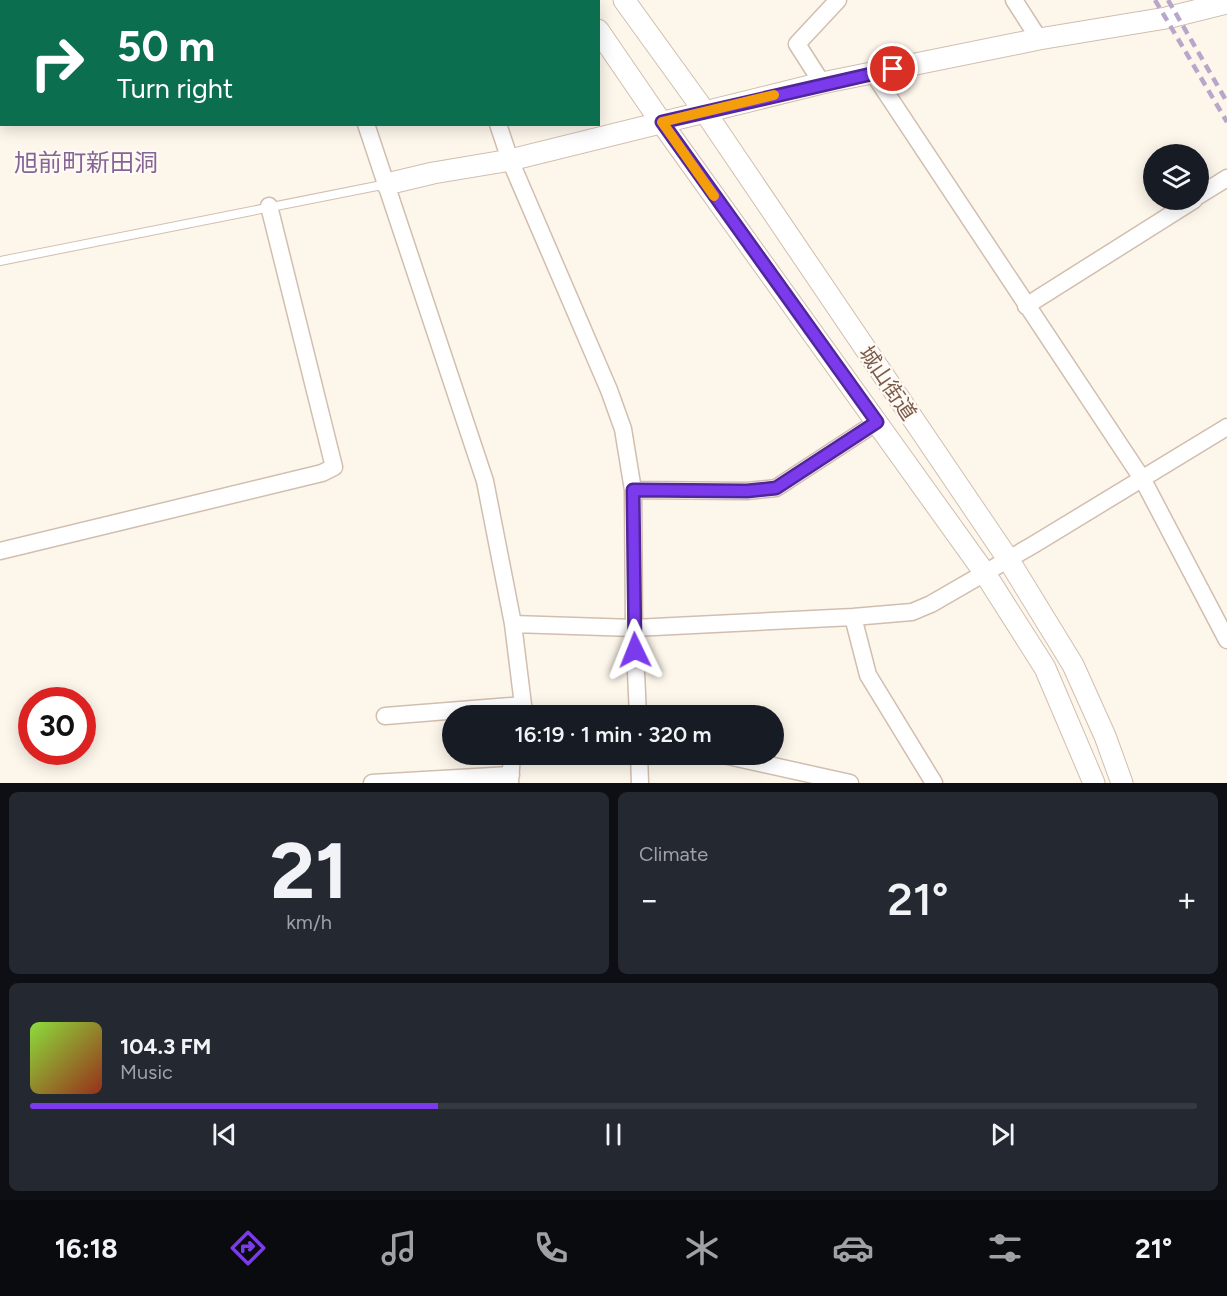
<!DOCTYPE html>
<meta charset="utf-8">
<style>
:root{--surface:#171b24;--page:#242831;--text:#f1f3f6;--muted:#9ea1a6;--line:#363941;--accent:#7c3aed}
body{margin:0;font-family:Figtree,"Noto Sans JP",sans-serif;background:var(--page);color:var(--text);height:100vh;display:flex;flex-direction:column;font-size:22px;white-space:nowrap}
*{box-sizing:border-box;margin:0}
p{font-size:20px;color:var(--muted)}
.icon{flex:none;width:33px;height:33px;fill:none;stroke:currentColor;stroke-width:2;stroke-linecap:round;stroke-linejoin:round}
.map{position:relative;height:783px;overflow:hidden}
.drawer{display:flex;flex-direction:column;gap:9px;padding:9px;background:#0d0f14;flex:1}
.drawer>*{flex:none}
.guide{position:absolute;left:0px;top:0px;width:600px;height:126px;box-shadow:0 3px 15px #0003;background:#0b6e4f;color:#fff;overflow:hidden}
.fabs{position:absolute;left:1143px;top:144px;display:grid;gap:12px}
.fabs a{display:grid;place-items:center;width:66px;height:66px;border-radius:50%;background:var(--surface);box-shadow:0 3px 15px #0003;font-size:30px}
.speed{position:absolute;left:18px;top:687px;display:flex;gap:12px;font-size:30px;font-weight:700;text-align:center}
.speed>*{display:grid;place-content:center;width:78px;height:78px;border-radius:50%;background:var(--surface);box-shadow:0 3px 15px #0003;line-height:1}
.speed .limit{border:9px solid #d22;background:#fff;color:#111}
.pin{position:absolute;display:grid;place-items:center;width:51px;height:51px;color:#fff;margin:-26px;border:3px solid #fff;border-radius:50%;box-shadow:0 2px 6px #0007}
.me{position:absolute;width:66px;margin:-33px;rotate:358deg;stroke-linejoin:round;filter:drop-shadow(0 0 4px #0008)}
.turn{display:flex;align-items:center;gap:21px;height:126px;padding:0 18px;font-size:27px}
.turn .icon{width:78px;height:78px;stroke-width:2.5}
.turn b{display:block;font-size:42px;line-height:51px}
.big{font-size:45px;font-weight:600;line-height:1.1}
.drawer .card{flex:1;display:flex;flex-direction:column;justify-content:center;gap:9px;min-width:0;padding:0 21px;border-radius:9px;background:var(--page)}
.drawer .dial{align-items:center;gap:0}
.dial b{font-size:78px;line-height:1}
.song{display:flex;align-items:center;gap:18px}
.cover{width:72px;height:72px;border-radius:9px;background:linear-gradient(135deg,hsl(90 70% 55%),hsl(10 70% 35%))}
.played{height:6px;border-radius:3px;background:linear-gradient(90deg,var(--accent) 35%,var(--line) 35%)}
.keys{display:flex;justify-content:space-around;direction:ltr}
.heat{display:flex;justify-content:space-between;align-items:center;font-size:33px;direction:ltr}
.drawer .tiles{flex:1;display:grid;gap:9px;grid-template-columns:1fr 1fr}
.card:last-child{grid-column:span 2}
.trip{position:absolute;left:442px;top:705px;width:342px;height:60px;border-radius:30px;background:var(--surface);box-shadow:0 3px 15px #0003;font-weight:600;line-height:60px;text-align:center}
.dock{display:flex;height:96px;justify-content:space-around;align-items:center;background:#090b0e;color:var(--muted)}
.dock .icon{width:42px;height:42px}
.dock .current{color:var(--accent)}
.dock b{font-size:27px;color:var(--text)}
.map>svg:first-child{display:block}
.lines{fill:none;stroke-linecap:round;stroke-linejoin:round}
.service-casing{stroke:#d1beaf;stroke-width:10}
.minor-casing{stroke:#d1beaf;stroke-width:19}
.tertiary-casing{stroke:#d1beaf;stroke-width:23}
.service{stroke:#fff;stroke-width:8}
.minor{stroke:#fff;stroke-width:16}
.tertiary{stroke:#fff;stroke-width:21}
.rail{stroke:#b9a7ca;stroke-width:4.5;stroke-dasharray:9 6;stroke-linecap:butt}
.route-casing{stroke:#51269a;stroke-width:15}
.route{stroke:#7c3aed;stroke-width:10}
.slow{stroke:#f59e0b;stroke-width:10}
.labels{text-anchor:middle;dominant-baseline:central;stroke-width:4.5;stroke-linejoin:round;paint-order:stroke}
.street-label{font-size:21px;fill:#7b5c4c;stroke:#fffaf3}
.quarter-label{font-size:24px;fill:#856596;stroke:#fffaf3}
</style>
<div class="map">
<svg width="1227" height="783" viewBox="0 0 1227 783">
<rect width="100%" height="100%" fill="#fdf6eb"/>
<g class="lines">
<g class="service-casing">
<path id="service" d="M0,261L387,184"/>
</g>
<g class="minor-casing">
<path id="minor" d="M323,0L324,2
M1014,0L1039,39
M552,2L553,0
M873,73L1143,480L1227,640
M822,83L797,44L838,0
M366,124L485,481L513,624L523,705L520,716
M498,124L510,160L609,390L623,429L633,490L634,628L638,716
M1198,196L1227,178
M1026,306L1194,200
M633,490L747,491L776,488L877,422
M0,551L322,473L334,467L269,206
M853,617L868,675L934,783
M513,624L634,628L853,617L912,612L931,604L1033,545L1227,427
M385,716L523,705
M639,754L640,783
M719,754L850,783
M372,783L511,775
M510,783L512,754"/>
</g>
<g class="tertiary-casing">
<path id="tertiary" d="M578,0L579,2
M624,0L705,112L1008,559L1073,665L1105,736L1122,783
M598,30L661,122L984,572L1045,668L1094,783
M387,184L433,173L510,160L822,83L1039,39L1166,18L1227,3"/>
</g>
<use href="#service" class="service"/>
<use href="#minor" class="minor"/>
<use href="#tertiary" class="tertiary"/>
<path class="rail" d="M1155,0L1227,122
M1168,0L1227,102"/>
</g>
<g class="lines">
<g class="route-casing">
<path id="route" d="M635,650L633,490L747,491L776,488L877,422L662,122L893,69"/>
</g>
<use href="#route" class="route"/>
<path class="slow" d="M714,196L662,122L774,95"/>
</g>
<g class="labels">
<g class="street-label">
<text transform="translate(888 383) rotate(56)">城山街道</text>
</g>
<g class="quarter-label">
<text x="86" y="162">旭前町新田洞</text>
</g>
</g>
</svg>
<div class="fabs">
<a><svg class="icon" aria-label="layers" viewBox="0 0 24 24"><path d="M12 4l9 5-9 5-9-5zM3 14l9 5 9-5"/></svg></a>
</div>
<div class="speed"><div class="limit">30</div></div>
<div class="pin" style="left:893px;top:69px;background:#d93025"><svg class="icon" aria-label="arrive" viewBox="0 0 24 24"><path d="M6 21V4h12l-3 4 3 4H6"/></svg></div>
<svg class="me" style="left:635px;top:650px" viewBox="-20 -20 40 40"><path d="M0-17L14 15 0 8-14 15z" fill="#7c3aed" stroke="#fff" stroke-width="4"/></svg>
<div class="trip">16:19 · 1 min · 320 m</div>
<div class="guide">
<div class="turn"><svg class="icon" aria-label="right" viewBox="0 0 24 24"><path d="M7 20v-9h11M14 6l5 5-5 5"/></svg><div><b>50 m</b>Turn right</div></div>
</div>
</div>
<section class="drawer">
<div class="tiles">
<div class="card dial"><b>21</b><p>km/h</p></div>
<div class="card"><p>Climate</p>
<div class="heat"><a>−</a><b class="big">21°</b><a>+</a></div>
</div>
<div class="card">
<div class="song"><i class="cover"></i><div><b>104.3 FM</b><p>Music</p></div></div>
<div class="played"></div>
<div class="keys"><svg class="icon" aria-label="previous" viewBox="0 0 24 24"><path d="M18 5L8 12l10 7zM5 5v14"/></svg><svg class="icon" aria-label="pause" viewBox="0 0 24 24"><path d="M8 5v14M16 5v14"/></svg><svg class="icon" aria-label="next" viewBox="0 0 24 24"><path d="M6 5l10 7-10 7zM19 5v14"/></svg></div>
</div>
</div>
</section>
<nav class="dock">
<b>16:18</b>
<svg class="icon current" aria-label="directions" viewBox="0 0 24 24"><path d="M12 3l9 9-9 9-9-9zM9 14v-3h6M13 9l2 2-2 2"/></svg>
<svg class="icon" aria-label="music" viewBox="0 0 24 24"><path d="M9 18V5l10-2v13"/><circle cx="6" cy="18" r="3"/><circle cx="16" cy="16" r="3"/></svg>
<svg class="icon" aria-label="phone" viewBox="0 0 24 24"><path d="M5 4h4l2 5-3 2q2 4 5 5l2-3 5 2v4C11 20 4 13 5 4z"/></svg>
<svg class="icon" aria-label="climate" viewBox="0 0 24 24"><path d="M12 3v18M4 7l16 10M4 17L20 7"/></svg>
<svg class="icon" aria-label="car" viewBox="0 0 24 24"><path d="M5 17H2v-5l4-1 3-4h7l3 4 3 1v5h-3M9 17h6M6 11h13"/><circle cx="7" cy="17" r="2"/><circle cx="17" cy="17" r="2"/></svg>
<svg class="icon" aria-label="filters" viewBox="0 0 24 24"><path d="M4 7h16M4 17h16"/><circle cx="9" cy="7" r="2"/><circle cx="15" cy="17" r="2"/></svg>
<b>21°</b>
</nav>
